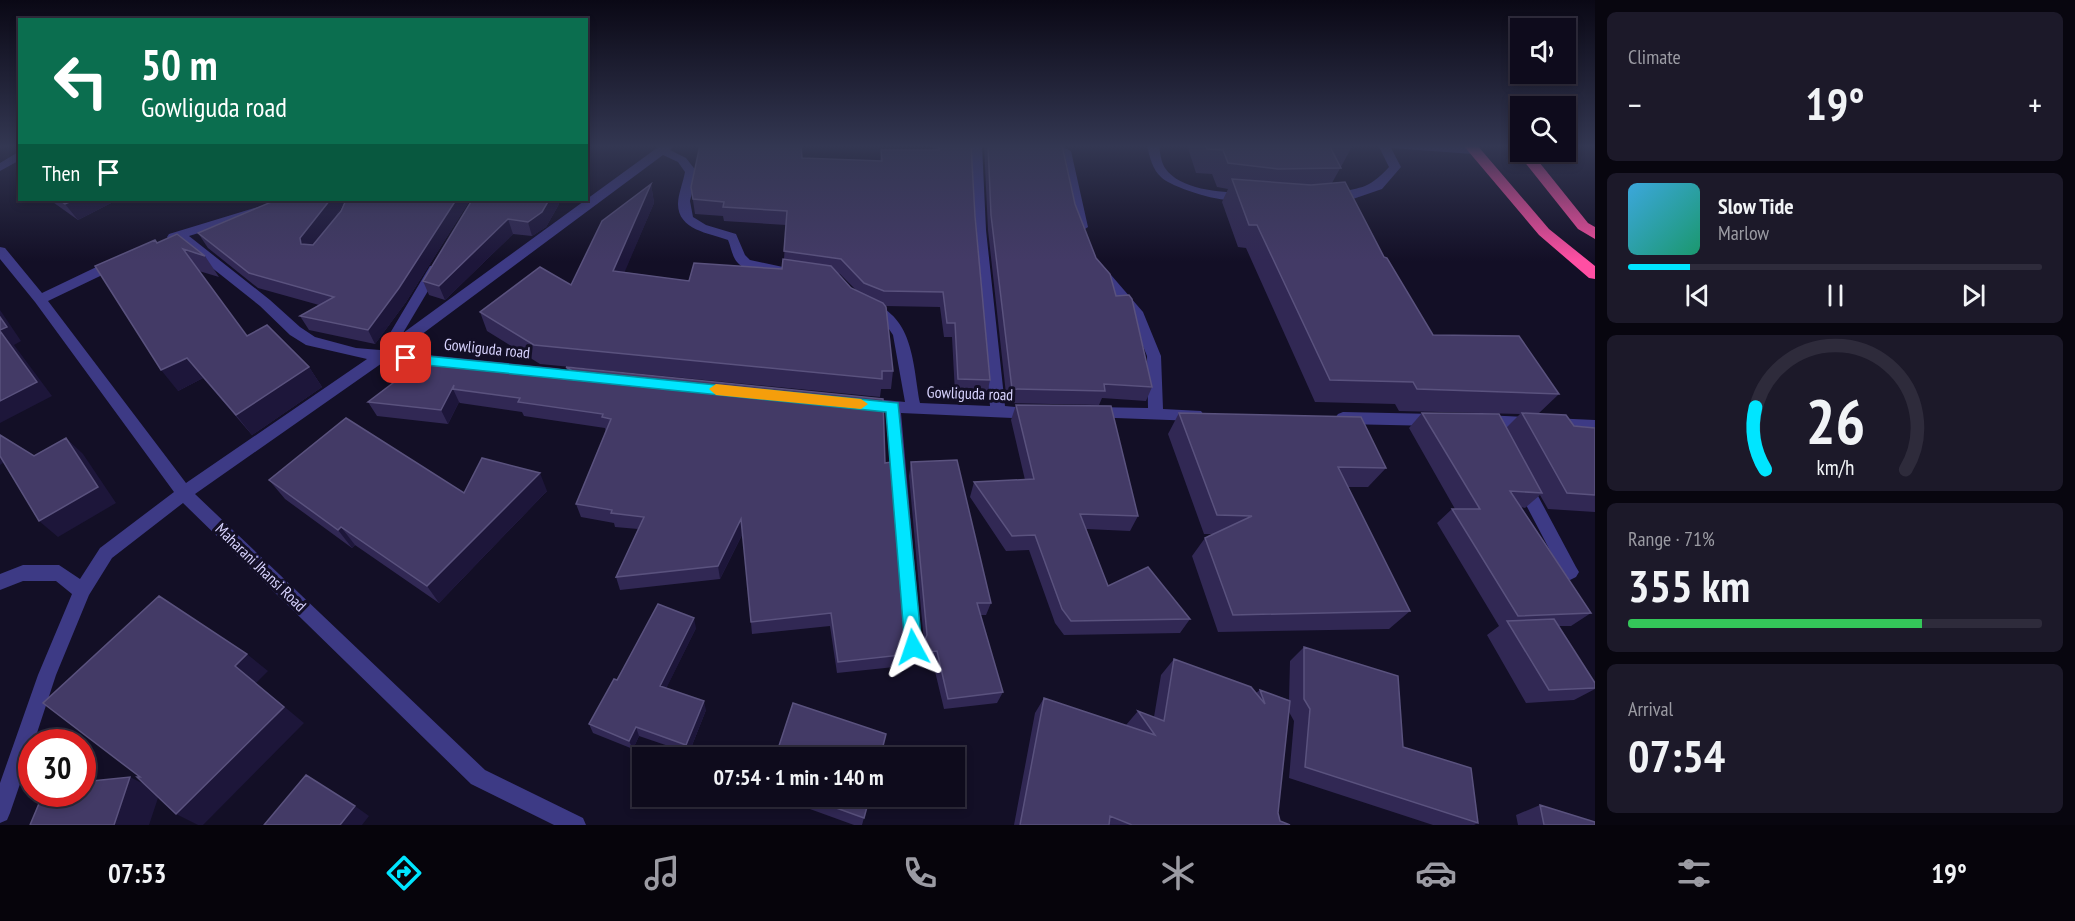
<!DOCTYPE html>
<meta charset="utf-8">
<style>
:root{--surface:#0e0b1c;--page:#1c1929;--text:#f1f3f6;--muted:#9b9ba3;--line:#2e2b3b;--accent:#00e5ff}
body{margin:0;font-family:"PT Sans Narrow",sans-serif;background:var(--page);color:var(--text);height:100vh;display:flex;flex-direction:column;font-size:22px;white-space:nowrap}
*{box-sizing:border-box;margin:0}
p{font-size:20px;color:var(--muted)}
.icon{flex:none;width:33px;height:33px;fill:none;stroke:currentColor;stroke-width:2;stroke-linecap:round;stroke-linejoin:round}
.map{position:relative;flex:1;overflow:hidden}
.drawer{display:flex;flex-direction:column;gap:12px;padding:12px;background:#08060f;width:480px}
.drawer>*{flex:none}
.guide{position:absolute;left:18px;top:18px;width:570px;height:183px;border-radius:0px;box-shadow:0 3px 9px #0003,0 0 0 2px var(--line);background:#0b6e4f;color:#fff;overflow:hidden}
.tools{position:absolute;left:1510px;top:18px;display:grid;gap:12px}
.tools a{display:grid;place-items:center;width:66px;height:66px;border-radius:0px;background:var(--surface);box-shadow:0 3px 9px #0003,0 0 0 2px var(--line);font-size:30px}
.speed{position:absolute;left:18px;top:729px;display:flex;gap:12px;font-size:30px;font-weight:700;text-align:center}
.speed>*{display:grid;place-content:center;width:78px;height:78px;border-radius:50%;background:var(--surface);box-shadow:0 3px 9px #0003,0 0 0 2px var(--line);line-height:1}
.speed .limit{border:9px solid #d22;background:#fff;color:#111}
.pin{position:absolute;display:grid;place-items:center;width:51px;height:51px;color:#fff;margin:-26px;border-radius:12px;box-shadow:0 3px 9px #0006}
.me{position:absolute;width:66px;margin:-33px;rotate:355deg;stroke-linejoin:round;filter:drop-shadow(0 0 4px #0008)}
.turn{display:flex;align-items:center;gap:21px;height:126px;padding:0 24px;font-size:27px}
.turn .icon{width:78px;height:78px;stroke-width:2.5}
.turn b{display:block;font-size:42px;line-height:51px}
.then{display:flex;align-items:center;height:57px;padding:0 24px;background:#0003;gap:12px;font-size:22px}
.big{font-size:45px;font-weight:700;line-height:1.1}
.drawer .widget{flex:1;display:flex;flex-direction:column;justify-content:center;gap:9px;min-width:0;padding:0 21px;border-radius:9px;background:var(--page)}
.drawer .dial{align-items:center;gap:0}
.dial svg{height:156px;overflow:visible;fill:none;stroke:var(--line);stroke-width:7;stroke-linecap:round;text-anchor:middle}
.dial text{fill:var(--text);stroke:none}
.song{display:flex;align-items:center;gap:18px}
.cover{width:72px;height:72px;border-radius:9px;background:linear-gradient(135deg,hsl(200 70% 55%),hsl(160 70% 35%))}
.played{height:6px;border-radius:3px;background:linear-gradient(90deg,var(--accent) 15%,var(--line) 15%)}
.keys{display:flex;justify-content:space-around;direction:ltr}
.heat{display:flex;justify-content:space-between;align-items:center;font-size:33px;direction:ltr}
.charge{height:9px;border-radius:4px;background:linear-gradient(90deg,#34c759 71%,var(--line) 0)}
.trip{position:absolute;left:632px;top:747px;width:333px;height:60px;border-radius:0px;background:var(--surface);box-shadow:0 3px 9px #0003,0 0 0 2px var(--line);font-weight:700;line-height:60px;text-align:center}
.dock{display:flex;height:96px;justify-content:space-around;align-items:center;background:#06040b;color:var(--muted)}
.dock .icon{width:42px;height:42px}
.dock .selected{color:var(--accent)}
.dock b{font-size:27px;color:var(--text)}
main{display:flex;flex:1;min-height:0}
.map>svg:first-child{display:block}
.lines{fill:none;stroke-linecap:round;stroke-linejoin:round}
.minor{fill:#3d3a85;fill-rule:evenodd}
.highway{fill:#ff4fa3;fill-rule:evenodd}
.wall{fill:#312854;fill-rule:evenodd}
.shaded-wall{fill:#1d163a}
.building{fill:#433a66;stroke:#5a527e;stroke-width:1.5}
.route{fill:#00e5ff;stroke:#0095a6;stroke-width:1.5}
.slow{fill:#f59e0b}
.labels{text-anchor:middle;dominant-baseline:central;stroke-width:6;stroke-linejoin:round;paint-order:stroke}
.street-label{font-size:16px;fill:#d9d4ff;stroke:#130f26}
</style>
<main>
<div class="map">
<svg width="1595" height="825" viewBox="0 0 1595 825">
<rect width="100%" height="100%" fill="#130f26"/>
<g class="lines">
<path class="minor" d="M661,145H674L670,150L686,158L697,172L690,201L693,217L706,225L736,234L745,255L750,260L783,267L785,270L783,273C770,276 745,272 737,262C732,256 731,247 728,240C709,233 678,230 678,204C678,194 683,183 685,172L678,162L663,155L398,352L556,368L561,369L563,373L561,377L556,378L385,361L195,494L485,770L583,818L586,825H554L471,784L183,503L112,558L89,595L56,675L34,742H32V749L10,813L7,820L0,823V783L38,675L72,594L56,581H23L0,590V574L23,565H59L80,579L100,548L174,492L35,302L0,259V247L5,248L42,293L111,260H121L122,263L121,266L48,301L186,483L367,359L306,345L290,335L260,306L177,240H169L167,237L169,234L281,200H298L296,203L189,236L270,300L300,327L315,337L356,348L380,350L430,266H440L441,269L403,333Z
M970,145H982L986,230L1005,406L1039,409L1042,413L1039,417L1034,419L901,413L922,647L919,653L913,656L907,653L904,647L886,412L859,408L857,404L859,400L864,398L905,402L893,335L883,320L864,308L871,303C914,316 913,366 920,403L990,406L974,230Z
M1147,145H1159C1160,152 1161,162 1165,168C1180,190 1220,192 1244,193L1250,197C1237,209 1175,189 1162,178C1152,169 1150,158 1147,145Z
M1378,145C1397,145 1467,142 1479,151L1473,154L1391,148L1401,167L1382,189L1350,200H1330V194C1360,187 1367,191 1389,167Z
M1065,148L1071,151L1088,227L1082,231L1076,227L1059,151Z
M20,151V160L0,171V163Z
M1100,267L1105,268L1143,312L1161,356L1163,409L1201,411L1204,415L1201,419L1196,421L1089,417L1086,413L1089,409L1094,407L1148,408L1147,356L1130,314L1093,271Z
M1343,412L1436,414L1441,416L1444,420L1441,424L1436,426L1343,424L1338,422L1335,418L1338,414Z
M1484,415L1595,420V432L1484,427L1479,425L1476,421L1479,417Z
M1523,477L1529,479L1576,567L1579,572L1576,577L1570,580L1564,577L1515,484L1517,479Z"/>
<path class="highway" d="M1463,145H1477L1549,229L1595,266V279L1589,278L1539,235Z
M1519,149L1521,152H1531L1588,223L1595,227V239L1578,229L1519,155L1517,152Z"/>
</g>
<path class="wall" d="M931,145H971L975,216L990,380L987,394L955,393L952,337H944L940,307L885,306L893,371L891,389H881L880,397L540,364L487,331L480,312L571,285L651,184L654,203L624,272L689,281L782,269L784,259L786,225L724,221L723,216L695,214L691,187L802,158L880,161L881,150H933ZM837,273L840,274L856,290L851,288Z
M984,145H1063L1075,204L1096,258L1116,296L1152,387L1146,401L1102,398L1099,405L1007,403L988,230Z
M1187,145H1353L1332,183L1384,257L1433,335L1559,394L1538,414L1574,426L1595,428V512L1548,509L1540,495L1525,508L1521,507L1591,613L1571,626H1558L1595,683V689L1574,700L1526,703L1487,635L1499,626L1437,523L1452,509H1455L1409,428L1422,413L1506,428L1520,414L1399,411L1395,404L1315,402L1246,248L1238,247L1222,202L1228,189L1217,187L1212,174L1196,173Z
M50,200H117L78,220Z
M276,200H345L336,217L341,211L346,200H470L406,302L375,344L309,330L300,316L319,305L258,288L208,248L198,233Z
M472,200H560L558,206L546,227L532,236L513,234L445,300L429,295L423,281Z
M157,243L205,256L219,277L199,271L247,336L309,367L322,387L252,435L203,378L178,391Z
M418,364L568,374L566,367L885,463L905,636L909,643L917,646L924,642L909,476L911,462L991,603L986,615H980L1003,692L997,703L944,709L933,663L837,673L830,626L752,634L743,533L720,579L620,590L616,577L638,529L615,527L614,523L581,517L576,504L606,432L605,428L524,416L522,412L460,403L459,402L448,424L377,416L368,402Z
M1016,405L1138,516L1130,531L1086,529L1108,586L1190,619L1180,633L1064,635L1055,623L1029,550L1006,551L970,497L974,482L1025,480L1011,420Z
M1179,413L1386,468L1368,487H1348L1410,611L1389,629L1218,632L1192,556L1205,538L1213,534H1204L1168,434Z
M269,480L464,493L547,491L439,603L355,545L352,548L285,499Z
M696,628L666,688L706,710L689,753L639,736L633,749L593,733L589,724L617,680Z
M1304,647L1478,823L1474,825H1433L1289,778L1294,721L1289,712V705L1278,813L1280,821L1290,825H1014L1035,713L1044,698L1126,725L1138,711L1154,717L1161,675L1174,659L1256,693L1260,690L1289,700L1290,661Z
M774,796H870L862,825H854Z
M1540,805L1595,825H1518L1516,815Z"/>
<path class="shaded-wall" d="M0,145H9L0,151Z
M651,184L654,203L617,290L613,271Z
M74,200H117L78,220L65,204Z
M330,200H345L335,218L308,253L301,244L300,238Z
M456,200H470L406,302L375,344L368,330Z
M549,200H560L558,206L546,227L532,236L528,222Z
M508,219L513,234L445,300L439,286Z
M0,310L21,341L14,345L52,396L0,423Z
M187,358L203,378L178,391L161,370Z
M309,367L322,387L252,435L236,415Z
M454,385L453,389L459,402L448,424L441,410Z
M66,438L83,454L116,503L58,537L39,521Z
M0,448L11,457L0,465Z
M540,473L547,491L439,603L427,586Z
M741,519L743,533L720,579L718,566Z
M341,527L355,545L352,548L338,530Z
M694,618L696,628L663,695L660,686Z
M247,654L268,671L256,683L304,723L203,825H198L176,814L235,666Z
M704,701L706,710L689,753L686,745Z
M636,727L639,736L633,749L629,741Z
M130,777L160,792L149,825H114Z
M355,806L369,816L362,825H340Z"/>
<path class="building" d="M700,145H801L802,158L882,161L881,150H939L938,145H971L975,216L990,380L958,379L955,323H947L943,292L884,291L864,283L841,259L784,251L787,211L723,207L724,202L693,199L691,187Z
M988,145H1062L1075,204L1096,258L1110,274L1116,296L1129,295L1132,299L1152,387L1104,384L1105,391L1012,389L991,215Z
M1205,145H1329L1341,168L1278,169L1228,163L1223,150L1207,149Z
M1232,179L1311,185L1345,182L1384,257L1387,258L1433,335L1519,336L1559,394L1417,389L1413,382L1330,380L1257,225H1249Z
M651,184L613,271L689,281L694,263L782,269L783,259L831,266L851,288L883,303L886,307L893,371H882V379L534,345L480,312L540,267L571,285L602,221Z
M59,200H74L65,204Z
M276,200H330L300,238L301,244L313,245L341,211L346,200H456L399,288L368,330L300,316L334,297L249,273L198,233Z
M472,200H549L542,212L528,222L508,219L439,286L423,281Z
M177,234L205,256L183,249L247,336L267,325L309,367L236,415L187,358L161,370L95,266L155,240L157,243Z
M0,317L7,327L0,330Z
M0,331L37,382L0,401Z
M418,364L577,374L566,367L883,399L885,463L891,462L905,636L909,643L917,646L924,642L927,635L911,462L957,460L991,603H977L1003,692L948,699L937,651L838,662L831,613L751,622L741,519L718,566L616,577L644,517L611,513L612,510L576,504L611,419L602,417L603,414L518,402L520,398L453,389L454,385L441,410L368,402Z
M1016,405L1111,406L1138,516L1080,514L1108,586L1148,567L1190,619L1071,621L1062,609L1035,535L1012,536L974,482L1034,479Z
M1179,413L1361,417L1386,468L1338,467L1410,611L1233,615L1205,538L1252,516L1217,515Z
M1422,413L1499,414L1542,493L1510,491L1591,613L1518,616L1452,509H1480Z
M1522,413L1566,415L1574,426L1595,428V495L1567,493Z
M346,418L464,493L482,458L540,473L427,586L341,527L338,530L269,480Z
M0,435L34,456L66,438L98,487L39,521L0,456Z
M159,596L247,654L235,666L284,707L176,814L137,777H140L43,703Z
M658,604L694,618L660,686L704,701L686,745L636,727L629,741L589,724L614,679L617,680Z
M1554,619L1595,683V688L1549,690L1507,621Z
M1304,647L1398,676L1403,747L1471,768L1478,823L1305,767L1310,709L1304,699Z
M1174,659L1251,687L1265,704L1260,690L1290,701L1278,813L1280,821L1290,825H1132L1110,816L1109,825H1020L1044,698L1155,735L1138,711L1164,721Z
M793,703L886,734L880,758H775Z
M306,775L355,806L340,825H264Z
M130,777L114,825H30L43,794H82V782Z
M803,796H870L864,818Z
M1540,805L1595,822V825H1544Z"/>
<linearGradient id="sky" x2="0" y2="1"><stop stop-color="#0a0815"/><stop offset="0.56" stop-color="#333752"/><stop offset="1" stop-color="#333752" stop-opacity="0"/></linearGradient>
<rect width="1595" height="261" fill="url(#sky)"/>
<path class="route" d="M406,354L898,403L922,647L919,653L913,655L907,653L905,647L886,412L406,363L399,358Z"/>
<path class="slow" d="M716,384L861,399L868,404L861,409L716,395L709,389Z"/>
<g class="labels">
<g class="street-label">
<text transform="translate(487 348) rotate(6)">Gowliguda road</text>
<text transform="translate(970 393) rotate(2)">Gowliguda road</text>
<text transform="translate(261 567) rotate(44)">Maharani Jhansi Road</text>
</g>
</g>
</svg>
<div class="tools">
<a><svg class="icon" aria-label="sound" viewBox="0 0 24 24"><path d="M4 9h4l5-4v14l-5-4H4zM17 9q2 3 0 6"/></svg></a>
<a><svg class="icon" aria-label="search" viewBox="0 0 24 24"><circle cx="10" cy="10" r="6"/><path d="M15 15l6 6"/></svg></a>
</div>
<div class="speed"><div class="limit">30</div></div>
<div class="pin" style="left:406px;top:358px;background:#d93025"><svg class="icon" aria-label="arrive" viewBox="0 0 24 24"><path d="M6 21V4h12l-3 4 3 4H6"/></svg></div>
<svg class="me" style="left:913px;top:647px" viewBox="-20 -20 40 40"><path d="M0-17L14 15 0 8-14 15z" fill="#00e5ff" stroke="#fff" stroke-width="4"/></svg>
<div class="trip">07:54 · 1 min · 140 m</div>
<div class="guide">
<div class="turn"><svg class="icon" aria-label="left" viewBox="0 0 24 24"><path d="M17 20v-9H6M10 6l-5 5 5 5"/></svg><div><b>50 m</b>Gowliguda road</div></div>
<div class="then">Then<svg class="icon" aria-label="arrive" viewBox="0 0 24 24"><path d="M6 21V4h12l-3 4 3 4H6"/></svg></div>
</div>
</div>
<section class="drawer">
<div class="widget"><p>Climate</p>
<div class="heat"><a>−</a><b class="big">19°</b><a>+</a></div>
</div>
<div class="widget">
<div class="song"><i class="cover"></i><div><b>Slow Tide</b><p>Marlow</p></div></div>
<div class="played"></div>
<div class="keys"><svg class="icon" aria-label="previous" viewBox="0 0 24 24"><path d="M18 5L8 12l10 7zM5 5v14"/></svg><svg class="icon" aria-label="pause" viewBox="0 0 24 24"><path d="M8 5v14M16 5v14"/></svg><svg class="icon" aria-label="next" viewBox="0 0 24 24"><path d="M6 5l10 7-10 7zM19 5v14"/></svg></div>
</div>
<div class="widget dial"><svg viewBox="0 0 100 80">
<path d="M14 69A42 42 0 1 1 86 69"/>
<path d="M14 69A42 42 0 0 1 9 37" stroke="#00e5ff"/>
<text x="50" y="56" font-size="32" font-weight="700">26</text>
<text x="50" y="72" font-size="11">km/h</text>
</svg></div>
<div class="widget"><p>Range · 71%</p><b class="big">355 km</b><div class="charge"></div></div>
<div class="widget"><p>Arrival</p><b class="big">07:54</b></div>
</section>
</main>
<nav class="dock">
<b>07:53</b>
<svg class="icon selected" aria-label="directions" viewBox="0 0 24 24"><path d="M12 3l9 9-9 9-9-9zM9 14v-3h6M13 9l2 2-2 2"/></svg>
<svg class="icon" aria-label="music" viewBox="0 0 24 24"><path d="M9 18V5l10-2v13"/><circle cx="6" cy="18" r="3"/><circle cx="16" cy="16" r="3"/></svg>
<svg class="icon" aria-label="phone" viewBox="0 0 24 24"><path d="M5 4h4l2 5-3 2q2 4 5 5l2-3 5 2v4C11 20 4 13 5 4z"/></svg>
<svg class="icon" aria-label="climate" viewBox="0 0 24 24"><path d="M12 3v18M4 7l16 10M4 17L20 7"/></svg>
<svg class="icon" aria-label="car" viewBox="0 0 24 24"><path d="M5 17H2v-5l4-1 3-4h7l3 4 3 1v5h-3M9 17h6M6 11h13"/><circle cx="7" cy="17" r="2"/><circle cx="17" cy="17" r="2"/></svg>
<svg class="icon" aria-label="filters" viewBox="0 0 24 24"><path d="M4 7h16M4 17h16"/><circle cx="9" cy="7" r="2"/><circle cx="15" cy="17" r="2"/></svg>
<b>19°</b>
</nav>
